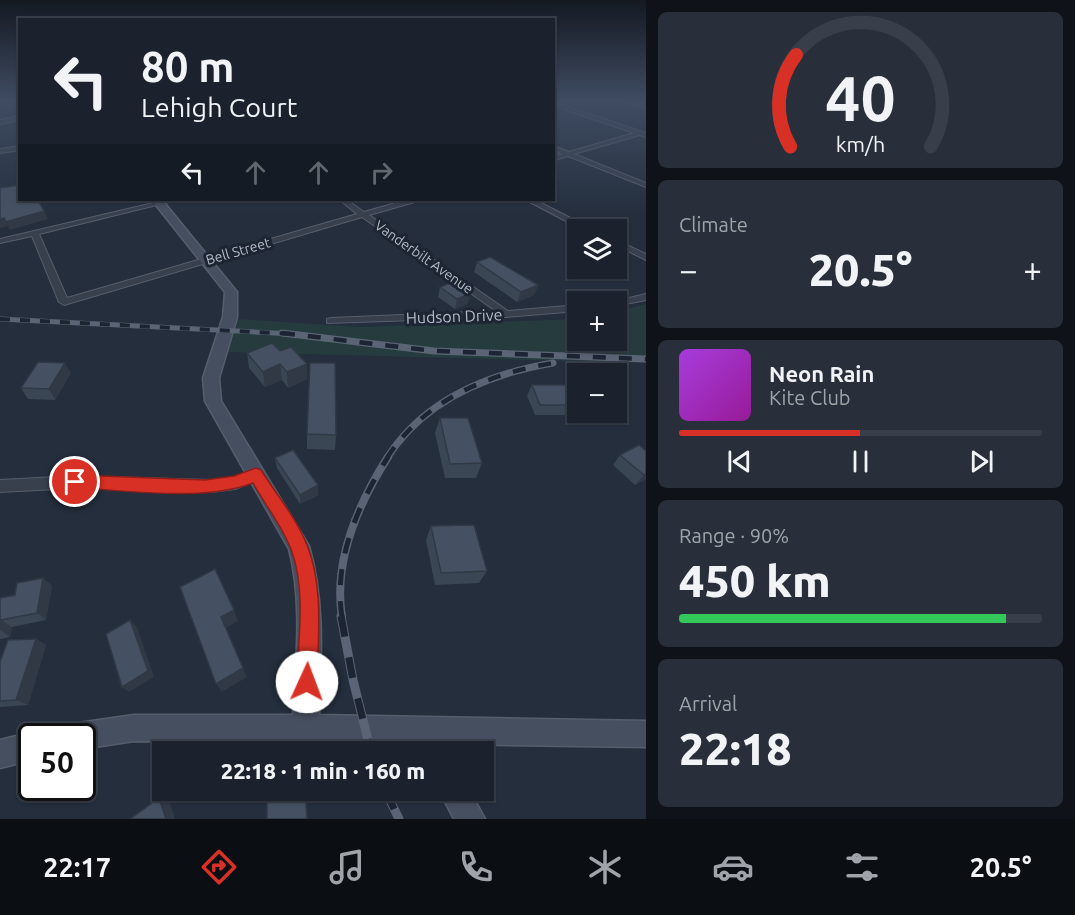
<!DOCTYPE html>
<meta charset="utf-8">
<style>
:root{--surface:#1b222e;--page:#282f3a;--text:#f1f3f6;--muted:#a0a4aa;--line:#393f4a;--accent:#d93025}
body{margin:0;font-family:Ubuntu,sans-serif;background:var(--page);color:var(--text);height:100vh;display:flex;flex-direction:column;font-size:22px;white-space:nowrap}
*{box-sizing:border-box;margin:0}
p{font-size:20px;color:var(--muted)}
.icon{flex:none;width:33px;height:33px;fill:none;stroke:currentColor;stroke-width:2;stroke-linecap:round;stroke-linejoin:round}
.map{position:relative;flex:1;overflow:hidden}
.details{display:flex;flex-direction:column;gap:12px;padding:12px;background:#0f1319;width:429px}
.details>*{flex:none}
.hud{position:absolute;left:18px;top:18px;width:537px;height:183px;border-radius:0px;box-shadow:0 2px 4px #0004,0 0 0 2px var(--line);background:#1b222e;color:var(--text);overflow:hidden}
.tools{position:absolute;left:567px;top:219px;display:grid;gap:12px}
.tools a{display:grid;place-items:center;width:60px;height:60px;border-radius:0px;background:var(--surface);box-shadow:0 2px 4px #0004,0 0 0 2px var(--line);font-size:30px}
.speed{position:absolute;left:18px;top:723px;display:flex;gap:12px;font-size:30px;font-weight:700;text-align:center}
.speed>*{display:grid;place-content:center;width:78px;height:78px;border-radius:50%;background:var(--surface);box-shadow:0 2px 4px #0004,0 0 0 2px var(--line);line-height:1}
.speed .limit{border:3px solid #111;border-radius:9px;background:#fff;color:#111}
.pin{position:absolute;display:grid;place-items:center;width:51px;height:51px;color:#fff;margin:-26px;border:3px solid #fff;border-radius:50%;box-shadow:0 2px 6px #0007}
.me{position:absolute;width:66px;margin:-33px;rotate:2deg;stroke-linejoin:round;filter:drop-shadow(0 0 4px #0008)}
.turn{display:flex;align-items:center;gap:21px;height:126px;padding:0 24px;font-size:27px}
.turn .icon{width:78px;height:78px;stroke-width:2.5}
.turn b{display:block;font-size:42px;line-height:51px}
.lanes{display:flex;align-items:center;height:57px;padding:0 24px;background:#0003;justify-content:center;gap:30px;direction:ltr}
.lanes .off{opacity:.35}
.big{font-size:45px;font-weight:800;line-height:1.1}
.details .card{flex:1;display:flex;flex-direction:column;justify-content:center;gap:9px;min-width:0;padding:0 21px;border-radius:9px;background:var(--page)}
.details .dial{align-items:center;gap:0}
.dial svg{height:156px;overflow:visible;fill:none;stroke:var(--line);stroke-width:7;stroke-linecap:round;text-anchor:middle}
.dial text{fill:var(--text);stroke:none}
.song{display:flex;align-items:center;gap:18px}
.cover{width:72px;height:72px;border-radius:9px;background:linear-gradient(135deg,hsl(280 70% 55%),hsl(300 70% 35%))}
.played{height:6px;border-radius:3px;background:linear-gradient(90deg,var(--accent) 50%,var(--line) 50%)}
.keys{display:flex;justify-content:space-around;direction:ltr}
.heat{display:flex;justify-content:space-between;align-items:center;font-size:33px;direction:ltr}
.charge{height:9px;border-radius:4px;background:linear-gradient(90deg,#34c759 90%,var(--line) 0)}
.trip{position:absolute;left:152px;top:741px;width:342px;height:60px;border-radius:0px;background:var(--surface);box-shadow:0 2px 4px #0004,0 0 0 2px var(--line);font-weight:800;line-height:60px;text-align:center}
.dock{display:flex;height:96px;justify-content:space-around;align-items:center;background:#0b0e12;color:var(--muted)}
.dock .icon{width:42px;height:42px}
.dock .current{color:var(--accent)}
.dock b{font-size:27px;color:var(--text)}
main{display:flex;flex:1;min-height:0}
.map>svg:first-child{display:block}
.green{fill:#263b3e}
.lines{fill:none;stroke-linecap:round;stroke-linejoin:round}
.street-casing{stroke:#565e6c;stroke-width:2}
.secondary-casing{stroke:#565e6c;stroke-width:3}
.street{fill:#38404e;fill-rule:evenodd}
.secondary{fill:#464f60;fill-rule:evenodd}
.rail-far3-casing{stroke:#5a6475;stroke-width:5}
.rail-far2-casing{stroke:#5a6475;stroke-width:7}
.rail-far1-casing{stroke:#5a6475;stroke-width:8}
.rail-casing{stroke:#5a6475;stroke-width:9}
.rail-far3{stroke:#1d2533;stroke-width:4;stroke-dasharray:10;stroke-linecap:butt}
.rail-far2{stroke:#1d2533;stroke-width:4.5;stroke-dasharray:13;stroke-linecap:butt}
.rail-far1{stroke:#1d2533;stroke-width:5;stroke-dasharray:16;stroke-linecap:butt}
.rail{stroke:#1d2533;stroke-width:7;stroke-dasharray:21;stroke-linecap:butt}
.wall{fill:#3b4654}
.shaded-wall{fill:#303945}
.building{fill:#455162;stroke:#303945;stroke-width:1.5}
.route{fill:#d93025;stroke:#8d1f18;stroke-width:1.5}
.labels{text-anchor:middle;dominant-baseline:central;stroke-width:6;stroke-linejoin:round;paint-order:stroke}
.far-street-label{font-size:14px;fill:#b4bbc9;stroke:#1d2533}
.street-label{font-size:16px;fill:#b4bbc9;stroke:#1d2533}
</style>
<main>
<div class="map">
<svg width="646" height="819" viewBox="0 0 646 819">
<rect width="100%" height="100%" fill="#242e3d"/>
<path class="green" d="M646,304V363L228,352L238,319L359,327L577,319L578,340H616L617,311Z"/>
<g class="lines">
<g class="street-casing">
<path id="street" d="M623,100L646,104V108L623,101Z
M554,102L646,133V137L640,135L574,154L646,183V187L568,156L554,160V156L562,154L554,150V146L569,152L634,133L554,106Z
M20,116V120L0,124V120Z
M20,146V150L0,153V149Z
M166,200H177L39,234L67,298L357,214L340,200H347L364,212L406,200H415V202L369,215L508,311L578,305V311L506,317L327,323V319L331,318L496,311L362,217L64,305L59,302L32,236L0,243V239Z
M526,200H535L594,230H583Z
M616,240L646,254V260L616,245Z
M646,294V300L616,306V302H612Z
M256,469L261,471L263,475L261,479L235,489L212,492L75,488L0,492V480L75,476L212,480L235,477Z"/>
</g>
<g class="secondary-casing">
<path id="secondary" d="M152,200H162L237,292V317L219,378L221,401L309,546C325,602 321,657 319,715L646,721V747L446,744L447,752H420L418,743L134,741L82,749V736H65L69,727L78,723L134,715H293C296,659 303,604 289,549L205,401L203,378L223,317L225,292Z
M32,732L42,736H32V760L0,768V740Z
M439,790H469L485,819H454Z"/>
</g>
<use href="#street" class="street"/>
<use href="#secondary" class="secondary"/>
<g class="rail-far3-casing">
<path id="rail-far3" d="M0,319L294,334"/>
</g>
<g class="rail-far2-casing">
<path id="rail-far2" d="M282,333L434,351L646,359
M387,458C424,400 488,374 553,363"/>
</g>
<g class="rail-far1-casing">
<path id="rail-far1" d="M342,617C333,561 358,504 388,457"/>
</g>
<g class="rail-casing">
<path id="rail" d="M341,616L353,680L371,752
M385,790L399,819"/>
</g>
<use href="#rail-far3" class="rail-far3"/>
<use href="#rail-far2" class="rail-far2"/>
<use href="#rail-far1" class="rail-far1"/>
<use href="#rail" class="rail"/>
</g>
<path class="wall" d="M477,262L538,285L534,295L517,302L474,272Z
M440,287L470,294L467,304L455,309L438,297Z
M272,343L307,379L288,388L282,380L265,387L249,368L247,353Z
M71,373L55,400L28,399L21,388Z
M532,385L578,398V410L575,415H535L527,396Z
M440,418L482,463L476,478H445L435,433Z
M307,434L336,435L335,450L307,449Z
M639,445L646,479L635,485L613,465L620,455Z
M275,458L318,485V495L300,504L277,468Z
M431,526L487,571L479,583L435,585L426,540Z
M43,578L52,586L46,620L12,627L10,637L0,639V598L15,595Z
M36,639L46,645L28,705L0,707V662Z"/>
<path class="shaded-wall" d="M44,211L48,219L10,230L8,226L0,228V220Z
M538,285L534,295L517,302L521,292Z
M470,294L467,304L455,309L457,299Z
M65,363L71,373L55,400L49,389Z
M280,364L282,380L265,387L263,372Z
M307,364V379L288,388L287,372Z
M646,474V479L635,485L644,475Z
M318,485V495L300,504V495Z
M43,578L52,586L46,620L37,613Z
M234,610L238,621L226,628L247,677L222,692L216,684L221,617Z
M1,620L12,627L10,637L0,630Z
M130,620L137,627L154,677L129,692L122,687Z
M36,639L46,645L28,705L16,700Z
M305,790H306L308,819H307Z
M159,798L169,800L175,819H166Z"/>
<path class="building" d="M20,185V200H38L44,211L6,222L4,218L0,220V188Z
M490,257L538,285L521,292L477,262Z
M453,282L470,294L457,299L440,287Z
M272,343L280,351L291,347L307,364L287,372L280,364L263,372L247,353Z
M38,362L65,363L49,389L21,388Z
M310,363H335L336,435L307,434Z
M532,385H571L578,398V405H540Z
M440,418H468L482,463L450,464Z
M639,445L646,451V474L644,475L620,455Z
M293,450L318,485L300,495L275,458Z
M474,525L487,571L441,573L431,526Z
M215,569L234,610L221,617L243,668L216,684L180,587Z
M43,578L37,613L1,620L0,626V598L15,595L17,583Z
M130,620L148,671L122,687L106,634Z
M36,639L16,700L0,701V662L8,640Z
M267,790H305L307,819H267Z
M159,798L166,819H130Z"/>
<linearGradient id="sky" x2="0" y2="1"><stop stop-color="#141922"/><stop offset="0.47" stop-color="#3f4c62"/><stop offset="1" stop-color="#3f4c62" stop-opacity="0"/></linearGradient>
<rect width="646" height="215" fill="url(#sky)"/>
<path class="route" d="M256,468L261,470C276,494 297,519 307,545C324,587 318,637 317,682L314,689L307,692L300,689L297,682C298,640 306,592 292,552C284,528 265,505 253,483C204,502 128,490 75,488L69,486L67,482L69,477L75,475L205,480L234,476Z"/>
<g class="labels">
<g class="far-street-label">
<text transform="translate(238 251) rotate(-16)">Bell Street</text>
<text transform="translate(424 257) rotate(35)">Vanderbilt Avenue</text>
</g>
<g class="street-label">
<text transform="translate(454 316) rotate(-2)">Hudson Drive</text>
</g>
</g>
</svg>
<div class="tools">
<a><svg class="icon" aria-label="layers" viewBox="0 0 24 24"><path d="M12 4l9 5-9 5-9-5zM3 14l9 5 9-5"/></svg></a>
<a>+</a>
<a>−</a>
</div>
<div class="speed"><div class="limit">50</div></div>
<div class="pin" style="left:75px;top:482px;background:#d93025"><svg class="icon" aria-label="arrive" viewBox="0 0 24 24"><path d="M6 21V4h12l-3 4 3 4H6"/></svg></div>
<svg class="me" style="left:307px;top:682px" viewBox="-20 -20 40 40"><circle r="19" fill="#fff"/><path d="M0-13L10 11 0 6-10 11z" fill="#d93025"/></svg>
<div class="trip">22:18 · 1 min · 160 m</div>
<div class="hud">
<div class="turn"><svg class="icon" aria-label="left" viewBox="0 0 24 24"><path d="M17 20v-9H6M10 6l-5 5 5 5"/></svg><div><b>80 m</b>Lehigh Court</div></div>
<div class="lanes"><svg class="icon" aria-label="left" viewBox="0 0 24 24"><path d="M17 20v-9H6M10 6l-5 5 5 5"/></svg><svg class="icon off" aria-label="ahead" viewBox="0 0 24 24"><path d="M12 20V5M6 11l6-6 6 6"/></svg><svg class="icon off" aria-label="ahead" viewBox="0 0 24 24"><path d="M12 20V5M6 11l6-6 6 6"/></svg><svg class="icon off" aria-label="right" viewBox="0 0 24 24"><path d="M7 20v-9h11M14 6l5 5-5 5"/></svg></div>
</div>
</div>
<section class="details">
<div class="card dial"><svg viewBox="0 0 100 80">
<path d="M14 69A42 42 0 1 1 86 69"/>
<path d="M14 69A42 42 0 0 1 17 22" stroke="#d93025"/>
<text x="50" y="56" font-size="32" font-weight="700">40</text>
<text x="50" y="72" font-size="11">km/h</text>
</svg></div>
<div class="card"><p>Climate</p>
<div class="heat"><a>−</a><b class="big">20.5°</b><a>+</a></div>
</div>
<div class="card">
<div class="song"><i class="cover"></i><div><b>Neon Rain</b><p>Kite Club</p></div></div>
<div class="played"></div>
<div class="keys"><svg class="icon" aria-label="previous" viewBox="0 0 24 24"><path d="M18 5L8 12l10 7zM5 5v14"/></svg><svg class="icon" aria-label="pause" viewBox="0 0 24 24"><path d="M8 5v14M16 5v14"/></svg><svg class="icon" aria-label="next" viewBox="0 0 24 24"><path d="M6 5l10 7-10 7zM19 5v14"/></svg></div>
</div>
<div class="card"><p>Range · 90%</p><b class="big">450 km</b><div class="charge"></div></div>
<div class="card"><p>Arrival</p><b class="big">22:18</b></div>
</section>
</main>
<nav class="dock">
<b>22:17</b>
<svg class="icon current" aria-label="directions" viewBox="0 0 24 24"><path d="M12 3l9 9-9 9-9-9zM9 14v-3h6M13 9l2 2-2 2"/></svg>
<svg class="icon" aria-label="music" viewBox="0 0 24 24"><path d="M9 18V5l10-2v13"/><circle cx="6" cy="18" r="3"/><circle cx="16" cy="16" r="3"/></svg>
<svg class="icon" aria-label="phone" viewBox="0 0 24 24"><path d="M5 4h4l2 5-3 2q2 4 5 5l2-3 5 2v4C11 20 4 13 5 4z"/></svg>
<svg class="icon" aria-label="climate" viewBox="0 0 24 24"><path d="M12 3v18M4 7l16 10M4 17L20 7"/></svg>
<svg class="icon" aria-label="car" viewBox="0 0 24 24"><path d="M5 17H2v-5l4-1 3-4h7l3 4 3 1v5h-3M9 17h6M6 11h13"/><circle cx="7" cy="17" r="2"/><circle cx="17" cy="17" r="2"/></svg>
<svg class="icon" aria-label="filters" viewBox="0 0 24 24"><path d="M4 7h16M4 17h16"/><circle cx="9" cy="7" r="2"/><circle cx="15" cy="17" r="2"/></svg>
<b>20.5°</b>
</nav>
